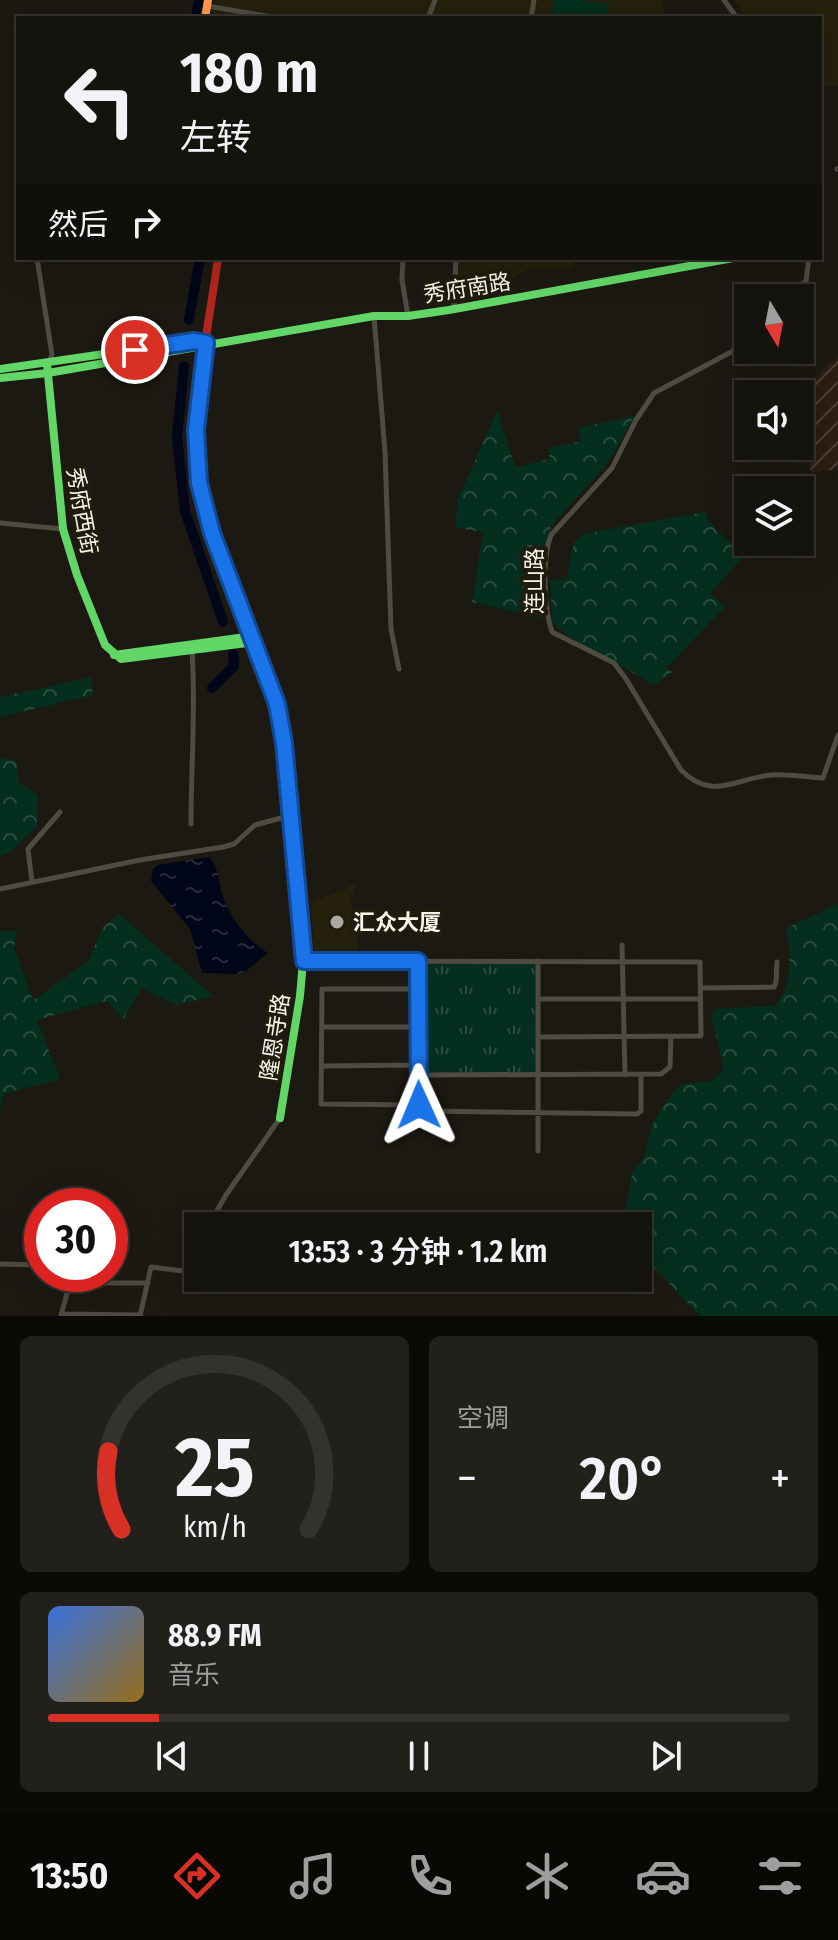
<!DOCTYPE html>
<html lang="zh">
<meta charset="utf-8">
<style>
:root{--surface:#14130d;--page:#21201b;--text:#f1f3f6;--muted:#9d9e9d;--line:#33322e;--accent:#d93025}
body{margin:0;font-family:"Fira Sans Condensed","Noto Sans SC",sans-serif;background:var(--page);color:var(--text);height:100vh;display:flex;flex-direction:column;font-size:30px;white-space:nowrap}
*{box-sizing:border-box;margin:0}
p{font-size:26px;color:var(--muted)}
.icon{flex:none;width:44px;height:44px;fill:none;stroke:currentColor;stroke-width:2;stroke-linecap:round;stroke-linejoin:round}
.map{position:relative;height:1316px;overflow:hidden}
.sheet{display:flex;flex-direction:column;gap:20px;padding:20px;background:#0b0a07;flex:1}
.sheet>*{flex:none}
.hud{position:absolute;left:16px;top:16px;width:806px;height:244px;border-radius:0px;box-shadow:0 8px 32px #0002,0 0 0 2px var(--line);background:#14130d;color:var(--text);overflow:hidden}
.needle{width:52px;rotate:170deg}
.fabs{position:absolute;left:734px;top:284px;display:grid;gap:16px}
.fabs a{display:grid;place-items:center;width:80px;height:80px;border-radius:0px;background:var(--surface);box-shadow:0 8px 32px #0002,0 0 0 2px var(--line);font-size:40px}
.speed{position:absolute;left:24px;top:1188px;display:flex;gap:16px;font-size:40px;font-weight:700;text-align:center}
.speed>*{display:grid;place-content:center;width:104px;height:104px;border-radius:50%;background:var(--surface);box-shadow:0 8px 32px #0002,0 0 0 2px var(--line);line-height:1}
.speed .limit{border:12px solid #d22;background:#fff;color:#111}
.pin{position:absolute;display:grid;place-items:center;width:68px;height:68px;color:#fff;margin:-34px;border:4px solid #fff;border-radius:50%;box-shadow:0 2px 8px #0007}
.me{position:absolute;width:88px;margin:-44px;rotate:359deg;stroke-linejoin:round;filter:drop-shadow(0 0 6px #0008)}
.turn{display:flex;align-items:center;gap:28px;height:168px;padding:0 32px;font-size:36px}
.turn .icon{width:104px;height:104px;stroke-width:2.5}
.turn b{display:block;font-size:56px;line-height:68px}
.then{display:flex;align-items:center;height:76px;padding:0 32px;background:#0003;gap:16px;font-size:30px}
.big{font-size:60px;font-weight:600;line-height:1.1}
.sheet .tile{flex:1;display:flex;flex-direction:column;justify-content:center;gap:12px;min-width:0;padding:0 28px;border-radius:12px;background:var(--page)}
.sheet .dial{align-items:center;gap:0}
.dial svg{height:208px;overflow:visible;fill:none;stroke:var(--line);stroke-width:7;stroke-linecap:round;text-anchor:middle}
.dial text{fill:var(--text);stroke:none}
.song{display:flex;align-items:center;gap:24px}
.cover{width:96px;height:96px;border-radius:12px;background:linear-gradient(135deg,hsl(220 70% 55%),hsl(40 70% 35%))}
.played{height:8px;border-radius:4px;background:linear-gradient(90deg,var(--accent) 15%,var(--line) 15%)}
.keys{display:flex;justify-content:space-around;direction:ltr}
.heat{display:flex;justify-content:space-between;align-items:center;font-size:44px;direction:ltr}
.sheet .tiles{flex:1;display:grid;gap:20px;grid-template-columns:1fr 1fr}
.tile:last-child{grid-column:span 2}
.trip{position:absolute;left:184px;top:1212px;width:468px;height:80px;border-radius:0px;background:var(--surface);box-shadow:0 8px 32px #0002,0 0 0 2px var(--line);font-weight:600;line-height:80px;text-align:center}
.menu{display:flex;height:128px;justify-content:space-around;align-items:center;background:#080805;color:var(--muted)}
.menu .icon{width:56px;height:56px}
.menu .on{color:var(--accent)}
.menu b{font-size:36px;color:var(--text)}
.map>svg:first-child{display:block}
.built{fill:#24200c}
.industrial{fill:url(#industrial-furrows)}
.grass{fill:url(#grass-tufts)}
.forest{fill:url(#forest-crowns)}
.pitch{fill:#042e1d}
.water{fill:url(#water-ripples)}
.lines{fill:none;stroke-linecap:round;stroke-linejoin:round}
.river{stroke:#020619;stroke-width:10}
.street{stroke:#4e4b41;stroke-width:5}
.fast{stroke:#63d668;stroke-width:8}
.slow{stroke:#ff974d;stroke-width:8}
.jam{stroke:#b3261e;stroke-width:8}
.rail-casing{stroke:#54524a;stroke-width:5}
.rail{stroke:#1f1c0d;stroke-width:2;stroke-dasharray:6;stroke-linecap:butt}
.route-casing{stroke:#114b97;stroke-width:20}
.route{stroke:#1a73e8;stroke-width:14}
.poi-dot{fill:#aaa89f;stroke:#1f1c0d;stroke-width:3}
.labels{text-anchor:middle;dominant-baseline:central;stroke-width:8;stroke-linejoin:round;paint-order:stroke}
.street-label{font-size:22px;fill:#f7f5eb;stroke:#1f1c0d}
.poi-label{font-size:22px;font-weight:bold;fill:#f7f5eb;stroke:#1f1c0d;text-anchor:start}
</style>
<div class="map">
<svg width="838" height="1316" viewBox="0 0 838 1316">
<defs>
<pattern id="industrial-furrows" width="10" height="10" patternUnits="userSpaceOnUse" patternTransform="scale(2)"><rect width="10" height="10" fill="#2b1e14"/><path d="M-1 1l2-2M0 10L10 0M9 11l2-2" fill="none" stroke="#4a3f36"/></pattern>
<pattern id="grass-tufts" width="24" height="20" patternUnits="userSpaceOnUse" patternTransform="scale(2)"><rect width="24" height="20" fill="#042e1d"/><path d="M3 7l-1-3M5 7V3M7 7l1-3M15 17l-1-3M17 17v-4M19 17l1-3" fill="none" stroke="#294d3e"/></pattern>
<pattern id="forest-crowns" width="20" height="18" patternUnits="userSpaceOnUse" patternTransform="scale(2)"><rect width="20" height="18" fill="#042e1d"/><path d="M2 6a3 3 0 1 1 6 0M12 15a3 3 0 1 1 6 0" fill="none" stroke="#294d3e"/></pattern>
<pattern id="water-ripples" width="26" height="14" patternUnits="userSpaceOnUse" patternTransform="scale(2)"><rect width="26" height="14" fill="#020619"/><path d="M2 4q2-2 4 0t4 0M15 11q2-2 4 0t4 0" fill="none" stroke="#282b3b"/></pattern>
</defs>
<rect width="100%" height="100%" fill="#1b1911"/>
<path class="built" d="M215,0H663L664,18H212Z
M733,0H838V86L820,87V18H747Z
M459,258H573L572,269L532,267L510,280L457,289Z
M355,884L354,893L350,894L359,950H314L311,903Z"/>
<path class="industrial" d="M838,356V469L811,473L803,401L822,369Z"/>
<path class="grass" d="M422,964H536L535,1072H423Z"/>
<path class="forest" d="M497,411L515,467L550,459L548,448L581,441L577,428L635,416L607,464L551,526L540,618L472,602L483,532L456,528L457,501Z
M705,512L708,521L744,556L710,593L725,607L666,668L672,672L653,685C622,664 577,647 552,622L550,580L566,579L574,542L587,533Z
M91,677L93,695L0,717V697Z
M0,758L16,761L19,783L38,795L37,826L11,852L0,856Z
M838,904V1316H700L638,1251V1226H623L632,1172C648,1159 645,1146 652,1127C658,1110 669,1097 681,1084L712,1081L724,1069L711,1016L715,1009L775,1006C793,988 791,952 786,928Z
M119,914L213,996L177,1005L141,988L124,1019L106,1001L37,1020L60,1079L3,1094L0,1111V931H17L14,948L33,1000L89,961L102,928Z"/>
<path class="pitch" d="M554,0H583L609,5L607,18H551Z"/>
<path class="water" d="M209,857C219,868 218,880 222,893C229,917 247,940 268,953L242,974L202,973L190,929L151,881L153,869L158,865Z"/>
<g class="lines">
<path class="river" d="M196,18L199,0
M189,320L200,258
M184,366L177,437L185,511L223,622
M212,688L234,666L233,653"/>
<path class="street" d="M724,0L737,18
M207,6L278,18
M428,18L435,0
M531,18L534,0
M37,258L52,355L48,363
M403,258L402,280L408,316
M783,298L806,281L809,258
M454,309L456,258
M374,316L385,452L391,629L399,669
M748,323L744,326L733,351L654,393L636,420L612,468L551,535C542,558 544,609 552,632L614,663L626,679L681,770C713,802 735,778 771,775C788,774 806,777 823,778L838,735
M0,523L63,529
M191,824C191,766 196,708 192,650
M32,882L28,849L60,812
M0,889L140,860L223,847L234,844L255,825L292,815
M622,945L625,1075
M304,961L700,962L701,1036L539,1037
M418,961L419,1105L424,1111L637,1114L641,1111V1075
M700,988L774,987L776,982L777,962
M419,989H322L321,1104L419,1105
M538,999H700
M322,1027H419
M322,1066L419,1065
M419,1075L661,1074L670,1067L671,1036
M538,1151V961
M208,1226L226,1195L280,1118
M0,1264L42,1265
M70,1283H148
M62,1314L140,1315
M61,1315L70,1283V1274
M140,1316L151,1267L183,1271L198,1244"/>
<path class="fast" d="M47,364L63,529L77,575L105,645L121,659L255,642
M0,369L194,341L204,343
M0,378L48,373L374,316H408L449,310L733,258
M114,655L253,636
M262,664L277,704L284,743L304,950L300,996L280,1118"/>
<path class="slow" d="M205,18L208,0"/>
<path class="jam" d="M218,258C209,327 188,415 199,484C209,544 240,607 262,664"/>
<g class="rail-casing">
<path id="rail" d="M837,169H838"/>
</g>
<use href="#rail" class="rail"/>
</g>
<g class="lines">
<g class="route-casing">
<path id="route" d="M135,350L194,341L206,343L196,430L199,483L212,533L277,704L284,743L304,961H418L419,1105"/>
</g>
<use href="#route" class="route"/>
</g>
<circle class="poi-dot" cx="337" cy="922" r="8"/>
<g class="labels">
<g class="street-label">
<text transform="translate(467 288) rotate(-9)">秀府南路</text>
<text transform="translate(82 511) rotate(80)">秀府西街</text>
<text transform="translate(534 581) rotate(-90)">连山路</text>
<text transform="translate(275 1037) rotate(-81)">隆恩寺路</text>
</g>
<g class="poi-label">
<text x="353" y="922">汇众大厦</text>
</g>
</g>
</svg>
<div class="fabs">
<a><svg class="needle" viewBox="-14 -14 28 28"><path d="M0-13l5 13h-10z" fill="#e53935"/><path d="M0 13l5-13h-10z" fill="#9d9e9d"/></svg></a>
<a><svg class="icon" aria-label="sound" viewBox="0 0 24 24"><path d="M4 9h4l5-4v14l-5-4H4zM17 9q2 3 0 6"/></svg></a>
<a><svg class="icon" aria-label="layers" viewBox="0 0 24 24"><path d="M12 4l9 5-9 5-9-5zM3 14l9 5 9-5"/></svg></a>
</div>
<div class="speed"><div class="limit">30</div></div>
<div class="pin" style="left:135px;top:350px;background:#d93025"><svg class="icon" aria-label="arrive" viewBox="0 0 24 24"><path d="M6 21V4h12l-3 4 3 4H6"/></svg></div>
<svg class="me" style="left:419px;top:1105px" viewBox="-20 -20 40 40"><path d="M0-17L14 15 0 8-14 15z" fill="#1a73e8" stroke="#fff" stroke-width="4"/></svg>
<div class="trip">13:53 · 3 分钟 · 1.2 km</div>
<div class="hud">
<div class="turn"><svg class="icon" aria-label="left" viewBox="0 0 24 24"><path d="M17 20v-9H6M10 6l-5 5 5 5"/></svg><div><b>180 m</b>左转</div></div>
<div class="then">然后<svg class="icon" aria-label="right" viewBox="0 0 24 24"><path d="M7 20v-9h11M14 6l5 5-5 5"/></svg></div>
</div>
</div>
<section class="sheet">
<div class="tiles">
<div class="tile dial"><svg viewBox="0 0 100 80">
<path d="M14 69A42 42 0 1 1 86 69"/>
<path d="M14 69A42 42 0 0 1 9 39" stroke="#d93025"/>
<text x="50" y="56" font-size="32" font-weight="700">25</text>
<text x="50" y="72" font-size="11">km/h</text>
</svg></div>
<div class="tile"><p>空调</p>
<div class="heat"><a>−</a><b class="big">20°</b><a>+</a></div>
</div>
<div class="tile">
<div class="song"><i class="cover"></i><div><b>88.9 FM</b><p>音乐</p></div></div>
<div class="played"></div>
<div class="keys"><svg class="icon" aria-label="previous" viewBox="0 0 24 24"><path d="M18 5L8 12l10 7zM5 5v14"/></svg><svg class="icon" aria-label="pause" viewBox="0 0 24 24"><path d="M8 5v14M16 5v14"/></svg><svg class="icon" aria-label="next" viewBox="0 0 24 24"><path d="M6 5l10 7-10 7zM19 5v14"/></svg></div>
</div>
</div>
</section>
<nav class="menu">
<b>13:50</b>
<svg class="icon on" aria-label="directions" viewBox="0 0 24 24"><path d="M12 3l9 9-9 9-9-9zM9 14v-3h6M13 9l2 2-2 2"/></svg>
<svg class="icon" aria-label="music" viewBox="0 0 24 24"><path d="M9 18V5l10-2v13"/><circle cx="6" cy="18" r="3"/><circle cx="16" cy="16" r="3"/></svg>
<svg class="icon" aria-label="phone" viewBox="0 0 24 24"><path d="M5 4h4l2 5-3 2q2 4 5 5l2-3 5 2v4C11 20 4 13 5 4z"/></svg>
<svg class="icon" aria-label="climate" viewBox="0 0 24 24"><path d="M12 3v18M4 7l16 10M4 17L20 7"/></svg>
<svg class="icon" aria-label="car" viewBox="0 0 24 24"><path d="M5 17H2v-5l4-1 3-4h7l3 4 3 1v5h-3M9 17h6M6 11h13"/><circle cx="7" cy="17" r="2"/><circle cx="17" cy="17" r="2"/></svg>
<svg class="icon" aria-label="filters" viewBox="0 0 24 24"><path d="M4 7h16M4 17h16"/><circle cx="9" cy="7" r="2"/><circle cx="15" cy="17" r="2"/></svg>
</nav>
